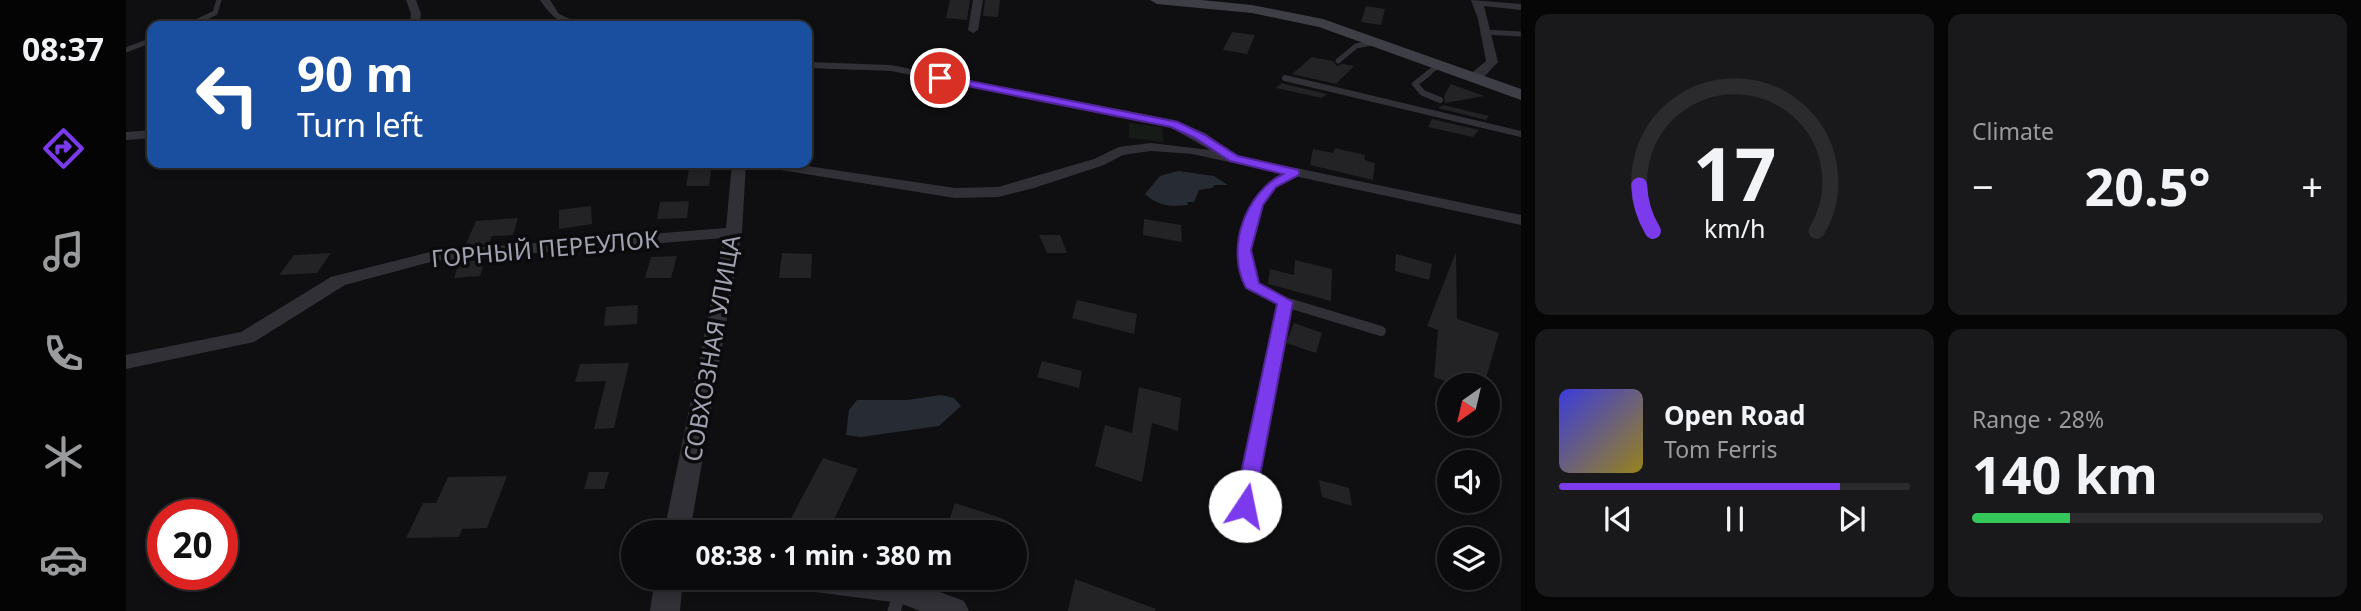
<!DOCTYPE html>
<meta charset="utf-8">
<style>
:root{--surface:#0b0b0d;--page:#19191b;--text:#f1f3f6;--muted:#9a9b9d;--line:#2b2b2e;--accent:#7c3aed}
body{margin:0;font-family:"Noto Sans",sans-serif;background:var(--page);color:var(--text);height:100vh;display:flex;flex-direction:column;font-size:26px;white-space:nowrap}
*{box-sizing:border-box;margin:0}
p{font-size:23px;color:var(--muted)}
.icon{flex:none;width:38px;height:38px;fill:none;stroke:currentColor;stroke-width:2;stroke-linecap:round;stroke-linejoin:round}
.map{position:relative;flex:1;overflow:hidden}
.panel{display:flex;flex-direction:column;gap:14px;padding:14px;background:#060607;width:840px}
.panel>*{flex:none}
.top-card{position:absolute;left:21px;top:21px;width:665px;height:147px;border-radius:14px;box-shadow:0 4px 10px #0003,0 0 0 2px var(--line);background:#1a4fa0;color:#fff;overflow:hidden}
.needle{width:46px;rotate:214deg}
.tools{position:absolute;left:1311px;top:373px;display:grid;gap:14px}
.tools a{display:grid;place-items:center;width:63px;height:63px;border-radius:50%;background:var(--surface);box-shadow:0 4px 10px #0003,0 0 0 2px var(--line);font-size:35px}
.speed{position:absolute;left:21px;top:499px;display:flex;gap:14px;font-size:35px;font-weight:700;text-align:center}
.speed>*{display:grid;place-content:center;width:91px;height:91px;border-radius:50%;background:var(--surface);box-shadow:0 4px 10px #0003,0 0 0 2px var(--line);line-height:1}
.speed .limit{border:10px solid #d22;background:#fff;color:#111}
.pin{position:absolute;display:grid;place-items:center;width:60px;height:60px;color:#fff;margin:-30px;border:4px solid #fff;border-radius:50%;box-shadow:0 2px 7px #0007}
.me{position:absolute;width:77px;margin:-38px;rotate:11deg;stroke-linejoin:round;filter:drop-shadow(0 0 5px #0008)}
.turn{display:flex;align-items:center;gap:24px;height:147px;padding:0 35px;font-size:32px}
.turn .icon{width:91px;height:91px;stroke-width:2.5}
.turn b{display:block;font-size:49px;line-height:60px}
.big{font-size:52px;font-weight:700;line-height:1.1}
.panel .tile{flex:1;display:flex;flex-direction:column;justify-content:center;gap:10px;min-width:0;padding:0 24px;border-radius:14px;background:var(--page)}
.panel .dial{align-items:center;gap:0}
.dial svg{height:182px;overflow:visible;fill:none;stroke:var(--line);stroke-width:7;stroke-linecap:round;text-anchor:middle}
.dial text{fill:var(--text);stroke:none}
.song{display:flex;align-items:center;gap:21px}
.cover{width:84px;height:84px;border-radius:10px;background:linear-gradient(135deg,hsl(240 70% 55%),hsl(50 70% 35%))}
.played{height:7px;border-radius:4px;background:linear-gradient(90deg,var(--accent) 80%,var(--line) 80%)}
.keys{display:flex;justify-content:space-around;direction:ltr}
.heat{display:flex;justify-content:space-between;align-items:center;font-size:38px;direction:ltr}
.charge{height:10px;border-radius:5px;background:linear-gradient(90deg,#34c759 28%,var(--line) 0)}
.panel .tiles{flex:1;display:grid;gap:14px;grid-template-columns:repeat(2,1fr)}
.trip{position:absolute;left:495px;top:520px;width:406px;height:70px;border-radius:35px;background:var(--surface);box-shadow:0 4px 10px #0003,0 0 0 2px var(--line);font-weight:700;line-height:70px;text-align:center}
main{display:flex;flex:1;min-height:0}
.tab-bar{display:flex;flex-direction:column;width:126px;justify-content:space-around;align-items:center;background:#040405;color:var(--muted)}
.tab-bar .icon{width:49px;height:49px}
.tab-bar .selected{color:var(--accent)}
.tab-bar b{font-size:32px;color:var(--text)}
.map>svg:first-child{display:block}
.green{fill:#161b17}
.water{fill:#262b34}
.building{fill:#232225}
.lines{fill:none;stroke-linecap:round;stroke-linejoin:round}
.service-far4{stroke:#303036;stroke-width:5}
.service-far3{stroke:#303036;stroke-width:6}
.service-far2{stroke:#303036;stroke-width:8}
.service-far1{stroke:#303036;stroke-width:10}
.service{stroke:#303036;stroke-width:13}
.minor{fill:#303036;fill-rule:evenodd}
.secondary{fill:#3e3f46;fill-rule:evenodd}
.route{fill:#7c3aed;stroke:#51269a;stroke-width:2}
.labels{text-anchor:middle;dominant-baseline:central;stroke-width:7;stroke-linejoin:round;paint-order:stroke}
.street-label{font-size:24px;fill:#a0a2b2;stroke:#0b0a0c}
</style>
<main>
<nav class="tab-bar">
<b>08:37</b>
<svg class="icon selected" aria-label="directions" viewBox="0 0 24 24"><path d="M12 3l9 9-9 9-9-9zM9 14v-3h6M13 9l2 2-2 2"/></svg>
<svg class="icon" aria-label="music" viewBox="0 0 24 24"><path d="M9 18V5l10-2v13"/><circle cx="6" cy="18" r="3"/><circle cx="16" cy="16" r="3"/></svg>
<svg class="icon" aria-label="phone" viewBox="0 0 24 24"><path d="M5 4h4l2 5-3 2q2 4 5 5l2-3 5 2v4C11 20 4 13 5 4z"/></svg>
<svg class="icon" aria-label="climate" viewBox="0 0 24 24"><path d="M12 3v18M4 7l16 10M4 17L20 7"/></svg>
<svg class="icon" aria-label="car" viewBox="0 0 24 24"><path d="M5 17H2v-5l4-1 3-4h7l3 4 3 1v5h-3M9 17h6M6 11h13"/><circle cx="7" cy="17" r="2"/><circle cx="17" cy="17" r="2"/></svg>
</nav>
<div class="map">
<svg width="1395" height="611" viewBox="0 0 1395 611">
<rect width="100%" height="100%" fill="#0f0f11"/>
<path class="green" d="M1003,123L1036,127L1038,142L1003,138Z"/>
<path class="water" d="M1052,171L1088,176L1102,185H1089L1086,188L1073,190L1068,202H1061L1062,205C1045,207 1032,206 1019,194L1034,176Z
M815,395L828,398L835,406L813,426L735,437L720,435L723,410L731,400H781Z"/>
<path class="building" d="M824,0H844L841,20L820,18Z
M859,0H874L872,17L857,16Z
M1240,6L1259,9L1255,25L1235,22Z
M1106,32L1129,35L1121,54L1097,50Z
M1186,57L1207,61L1211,66L1217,64L1228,66L1210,84L1166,74Z
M1156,83L1158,84L1201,94L1196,98L1150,88Z
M1325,84L1358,96L1319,103L1318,96Z
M1317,105L1363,116L1360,120L1312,108Z
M1306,119L1353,130L1347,137L1302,127Z
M1209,148L1239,155L1238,159L1241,161L1249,163L1247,180L1184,165L1187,149L1207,153Z
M564,163H586L583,186H560Z
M563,201L561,218L531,219L534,202Z
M465,206L466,224L433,229V210Z
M392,218L387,235L366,236L363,244L339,246L350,221Z
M1018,219L1055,225L1056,242L1017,235Z
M913,235H934L941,253H921Z
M1330,252L1331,319L1373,333L1358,385H1330L1308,377L1312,330L1301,326Z
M205,253L191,273L153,275L168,255Z
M656,253L686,254L685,278H653Z
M1270,254L1306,264L1303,280L1269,271Z
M551,256L545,278H519L525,257Z
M359,260L354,276L328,278L333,262Z
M1169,260L1206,269L1205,301L1142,284L1144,269L1168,275Z
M951,300L1011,314L1008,334L946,318Z
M512,305L511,324L478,326L480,307Z
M1168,323L1196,333L1190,353L1160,343Z
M916,361L956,371L953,388L911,377Z
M503,363L488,428L468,429L480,381L449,382L454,364Z
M1013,387L1055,398L1052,431L1026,423L1016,482L969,466L979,425L1006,433Z
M697,458L732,469L702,532H692L663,522Z
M463,472H483L478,489H458Z
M381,476L361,528L336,529L333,537L280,538L297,503H310L322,477Z
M1193,480L1223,488L1226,506L1196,497Z
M829,503L878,519L875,532H819Z
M949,579L1030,609L1029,611H942Z"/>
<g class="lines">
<path class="service-far4" d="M61,26L89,13L93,0
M1357,32L1395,34
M0,50L26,40
M1212,61L1230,46L1251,42
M1301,74L1313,65"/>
<path class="service-far3" d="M1303,73L1289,84L1297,93L1314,100
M1159,78L1395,134"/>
<path class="service-far2" d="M1126,283L1118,249L1130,205L1145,185L1169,173"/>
<path class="service-far1" d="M1125,281L1126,285L1159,302L1255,331
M1134,429L1159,302"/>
<path class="service" d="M1119,505L1134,427
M768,611L775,590"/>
<path class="minor" d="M280,0H290L295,14L293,26H283L285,14Z
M414,0H424L433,14L459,26C437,27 426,18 414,0Z
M847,0H857L852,30L847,33L842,30Z
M1345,0L1395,4V10L1358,6L1372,62L1358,77L1347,81L1341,77L1360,61L1352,19Z
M681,62L765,65L1048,120L1079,133L1102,149L1103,154L1395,215V225L1066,154L1025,151L997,155L978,165L908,188L872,197L829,198L629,166L627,163H661L829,188L872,187L968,159L993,147L1025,143L1084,150L1044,127L765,71L681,68Z
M26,130V138L0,140V132Z
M606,163H620L616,232L564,532H538L598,238L308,261L219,285L128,342L0,369V355L115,332L205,277L308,251L600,228Z
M529,578H557L554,611H524Z
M667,578H776L838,601L843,611H794L774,603L681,591L671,587Z"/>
<path class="secondary" d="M1024,0H1075L1126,5L1197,19L1395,89V100L1193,27L1126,13L1031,4Z"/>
</g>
<path class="route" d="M814,75L1052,122L1077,134L1112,156L1173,170V175L1150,187L1137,205L1125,250L1133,283L1167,302L1127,512L1119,514L1112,512L1108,506L1151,304L1120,288C1099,249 1119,193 1157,174L1104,161L1069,138L1045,127L811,80L809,78Z"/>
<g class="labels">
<g class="street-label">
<text transform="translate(419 248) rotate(-5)">ГОРНЫЙ ПЕРЕУЛОК</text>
<text transform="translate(585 348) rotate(-80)">СОВХОЗНАЯ УЛИЦА</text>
</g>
</g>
</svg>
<div class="tools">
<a><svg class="needle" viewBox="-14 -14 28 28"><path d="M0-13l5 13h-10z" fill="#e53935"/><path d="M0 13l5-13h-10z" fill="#9a9b9d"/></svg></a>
<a><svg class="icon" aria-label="sound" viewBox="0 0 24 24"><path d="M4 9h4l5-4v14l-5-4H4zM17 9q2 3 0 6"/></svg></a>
<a><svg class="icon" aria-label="layers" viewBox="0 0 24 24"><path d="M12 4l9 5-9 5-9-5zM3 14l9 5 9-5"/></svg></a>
</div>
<div class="speed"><div class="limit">20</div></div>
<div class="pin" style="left:814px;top:78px;background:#d93025"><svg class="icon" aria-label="arrive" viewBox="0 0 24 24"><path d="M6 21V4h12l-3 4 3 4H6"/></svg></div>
<svg class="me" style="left:1119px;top:506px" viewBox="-20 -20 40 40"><circle r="19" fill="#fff"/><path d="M0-13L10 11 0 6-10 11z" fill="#7c3aed"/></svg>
<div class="trip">08:38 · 1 min · 380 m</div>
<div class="top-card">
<div class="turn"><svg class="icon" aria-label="left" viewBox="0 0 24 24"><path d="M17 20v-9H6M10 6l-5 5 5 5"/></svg><div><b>90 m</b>Turn left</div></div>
</div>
</div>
<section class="panel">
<div class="tiles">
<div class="tile dial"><svg viewBox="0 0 100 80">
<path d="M14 69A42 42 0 1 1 86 69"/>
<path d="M14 69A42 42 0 0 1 8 49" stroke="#7c3aed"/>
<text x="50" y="56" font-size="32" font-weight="700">17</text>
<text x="50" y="72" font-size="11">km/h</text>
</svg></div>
<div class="tile"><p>Climate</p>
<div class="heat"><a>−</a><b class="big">20.5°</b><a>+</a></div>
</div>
<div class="tile">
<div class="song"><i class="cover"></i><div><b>Open Road</b><p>Tom Ferris</p></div></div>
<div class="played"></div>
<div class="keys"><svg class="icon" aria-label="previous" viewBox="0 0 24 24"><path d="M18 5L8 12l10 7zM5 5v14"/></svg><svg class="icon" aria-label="pause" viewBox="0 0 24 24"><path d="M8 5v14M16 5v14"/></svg><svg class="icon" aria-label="next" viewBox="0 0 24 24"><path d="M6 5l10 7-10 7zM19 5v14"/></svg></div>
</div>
<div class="tile"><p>Range · 28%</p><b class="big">140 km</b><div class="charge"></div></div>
</div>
</section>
</main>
